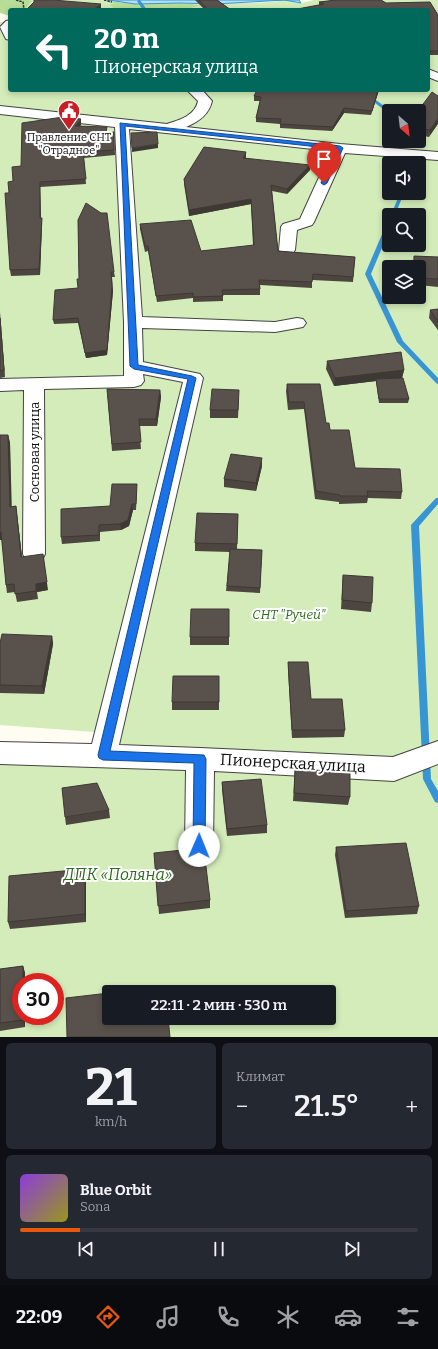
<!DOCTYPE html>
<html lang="ru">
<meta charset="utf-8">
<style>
:root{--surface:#171b24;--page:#242831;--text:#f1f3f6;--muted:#9ea1a6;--line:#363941;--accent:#ea580c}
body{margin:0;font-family:Bitter,serif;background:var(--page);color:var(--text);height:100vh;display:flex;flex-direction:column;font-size:15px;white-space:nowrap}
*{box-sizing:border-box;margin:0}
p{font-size:13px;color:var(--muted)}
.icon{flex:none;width:22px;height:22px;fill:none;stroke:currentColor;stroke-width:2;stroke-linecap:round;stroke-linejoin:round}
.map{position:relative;height:1037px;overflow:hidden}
.panel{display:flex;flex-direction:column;gap:6px;padding:6px;background:#0d0f14;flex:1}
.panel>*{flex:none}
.guide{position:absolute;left:8px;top:8px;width:422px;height:84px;border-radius:4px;box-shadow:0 2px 6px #0003;background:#00695c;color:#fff;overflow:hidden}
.needle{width:26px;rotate:152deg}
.tools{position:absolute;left:382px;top:104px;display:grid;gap:8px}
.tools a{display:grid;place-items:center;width:44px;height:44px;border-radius:4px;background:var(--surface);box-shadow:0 2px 6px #0003;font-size:20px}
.speed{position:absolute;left:12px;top:973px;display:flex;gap:8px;font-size:20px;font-weight:700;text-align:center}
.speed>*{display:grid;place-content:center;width:52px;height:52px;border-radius:50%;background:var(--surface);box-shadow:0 2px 6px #0003;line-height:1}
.speed .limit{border:6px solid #d22;background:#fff;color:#111}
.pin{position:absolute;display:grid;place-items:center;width:34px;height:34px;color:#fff;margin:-41px -17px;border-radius:50% 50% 50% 0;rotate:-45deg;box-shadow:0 0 4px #0007}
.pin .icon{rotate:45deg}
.me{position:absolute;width:44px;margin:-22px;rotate:1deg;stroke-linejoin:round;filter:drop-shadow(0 0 3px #0008)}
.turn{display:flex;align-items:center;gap:14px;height:84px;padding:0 20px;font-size:18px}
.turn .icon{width:52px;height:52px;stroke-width:2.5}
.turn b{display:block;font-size:28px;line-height:34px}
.big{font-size:30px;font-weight:600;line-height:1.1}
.panel .tile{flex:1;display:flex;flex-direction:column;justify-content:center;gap:6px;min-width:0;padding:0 14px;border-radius:6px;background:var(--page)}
.panel .dial{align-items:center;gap:0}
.dial b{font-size:52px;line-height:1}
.song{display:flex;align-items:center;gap:12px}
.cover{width:48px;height:48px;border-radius:6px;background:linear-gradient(135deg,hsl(270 70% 55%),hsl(60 70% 35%))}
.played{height:4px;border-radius:2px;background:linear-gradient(90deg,var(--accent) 15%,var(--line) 15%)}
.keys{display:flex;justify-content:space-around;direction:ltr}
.heat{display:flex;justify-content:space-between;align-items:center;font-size:22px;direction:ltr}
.panel .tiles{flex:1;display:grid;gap:6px;grid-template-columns:1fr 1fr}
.tile:last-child{grid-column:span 2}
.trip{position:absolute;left:102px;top:985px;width:234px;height:40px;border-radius:4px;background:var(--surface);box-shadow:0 2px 6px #0003;font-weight:600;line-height:40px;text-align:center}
.tabs{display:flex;height:64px;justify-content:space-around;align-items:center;background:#090b0e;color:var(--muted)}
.tabs .icon{width:28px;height:28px}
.tabs .on{color:var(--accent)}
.tabs b{font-size:18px;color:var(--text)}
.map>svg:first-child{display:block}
.green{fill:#d3ecb9;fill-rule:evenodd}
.forest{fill:#b7de97}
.water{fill:#b4dff9;stroke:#3795d4}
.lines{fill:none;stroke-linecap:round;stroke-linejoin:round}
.stream{fill:#3795d4;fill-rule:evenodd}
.minor-casing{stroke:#434343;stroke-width:2}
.path{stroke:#323232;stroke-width:1.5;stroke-dasharray:2.5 1;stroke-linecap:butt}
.minor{fill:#fff;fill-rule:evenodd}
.wall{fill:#4d4640}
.shaded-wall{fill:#3e3934}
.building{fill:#59514b;stroke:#3e3934}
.route{fill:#1a73e8;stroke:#114b97}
.labels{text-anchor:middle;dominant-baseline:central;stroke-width:4;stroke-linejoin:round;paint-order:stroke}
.far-poi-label{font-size:11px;fill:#101010;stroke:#fff}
.street-label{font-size:13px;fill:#101010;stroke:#fff}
.park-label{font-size:13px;font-style:italic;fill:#2c6c1b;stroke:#fff}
.near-street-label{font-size:16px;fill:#101010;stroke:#fff}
.near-park-label{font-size:16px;font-style:italic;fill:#2c6c1b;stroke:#fff}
</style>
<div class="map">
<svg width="438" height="1037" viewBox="0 0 438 1037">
<rect width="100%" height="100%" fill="#fffdf2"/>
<path class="green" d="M29,0H100L113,3L111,5L116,10H24L31,2Z
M285,0L301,3L314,0H438V1037H0V753L105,755L108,733L0,725V22L10,21V90H428V10H183C190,8 197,6 204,5C231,1 258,5 285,0ZM389,111H419V141H389ZM389,163H419V193H389ZM389,215H419V245H389ZM389,267H419V297H389ZM21,982H55V1016H21ZM109,992H329V1018H109Z"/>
<path class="forest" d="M0,0H29L32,1L24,10H10V16L0,13Z
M100,0L135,4L180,3L203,5L183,10H116L110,5L113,3Z"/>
<path class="water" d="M108,0H299L301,3L285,0L215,4L180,3L135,4Z"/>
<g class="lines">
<path class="stream" d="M139,0H140L147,10H143L137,1Z
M251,90H261C259,92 253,92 251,90Z
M367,95H369L391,111L387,112L367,97Z
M387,129H389V139H387L384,133Z
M389,141H393L405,163H401Z
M400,193H404L395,215H391Z
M389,223V231L371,274L403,341L438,378V384L436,383L397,342L365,274L386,225Z
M436,498H438V504L419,526L431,779L438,791V803L435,802L423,779L411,525Z"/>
<g class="minor-casing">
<path id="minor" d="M10,20V40L6,39L0,27L6,21Z
M428,69L438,73V81L428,77Z
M187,90H202L212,101C209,115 198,122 186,127L340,144L438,152V160L345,153L314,222L312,225L297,230L295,250L293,253L287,255L281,253L279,250L281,227L283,224L300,219L331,151L129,129L142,317L275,322L297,318L303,319L306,323L303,327L275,332L142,328L143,362L200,374L203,378L119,745L200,748L393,757L438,741V764L394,781L214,771L213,845L209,854L199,858L189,854L185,845L186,770L0,764V742L92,744L183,382L143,374L144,381L141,385L134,387L44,389L45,554L42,560L34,562L26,560L23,554L24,390L0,391V379L124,376V322L115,127L0,114V106L167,124C179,120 195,116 198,101Z"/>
</g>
<path class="path" d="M16,0L23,2L24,10
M104,0L112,2"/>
<use href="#minor" class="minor"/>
</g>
<path class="wall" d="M195,0H217L231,10H205Z
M336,0H381L386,3L430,2L438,15V55H428V10H292L319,5V2Z
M379,90L371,115L344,113L332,131L280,128V124L256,122V118L260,101H254V96Z
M438,96L429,137L419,135V111Z
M81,125L80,126L108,132H114L115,155L84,158L86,184L40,187L41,218L42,224L40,275L11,276L10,270L9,193L13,181L21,166Z
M246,157V158L310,170L287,194L272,191L278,251L355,257L353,282L312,280V288L260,285V295H223V301L193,302V298L157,302L148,251L145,252L140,229V224L201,251L253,246L251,204L189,216L184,184V179Z
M78,220L114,272L115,277H112L113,291L107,355L86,358L78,323L54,324L53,320L78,288L79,279Z
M414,256L438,257V287L419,285V267H413Z
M438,309V330L429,318L430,310Z
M0,312L5,377L0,378Z
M327,361L404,370L402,378L409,399L408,403H379L376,381L334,386L326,369Z
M287,384L326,423L355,468L402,492L401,499L368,498L367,503L339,504V502L315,499L304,409L288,410L286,391Z
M107,389L160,390L161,397L157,426H139L141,449L112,451Z
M239,398L238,418H210V410Z
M0,435H8L10,443L11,507L16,506L22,557L48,590L37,592L38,599L17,602L15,592L7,593L6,585L2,540H0Z
M262,466L256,491L224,487V479Z
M137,491L136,510H133L129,526L121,530L100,532V541L62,544L61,537L110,506Z
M238,514L237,549L262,550L260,593L226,591L230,552L195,551V543Z
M343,575L372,603L371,612L341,609Z
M229,609V645H190V637Z
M52,636L53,644L44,694L0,693V643Z
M288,662L311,699L345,730L344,737L292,738L288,670Z
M219,676V710H172V702Z
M295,769L350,797L348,805L293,801Z
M222,782L267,825V833L227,836L222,790Z
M109,810L110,818L66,825L65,817Z
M336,847L419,906L417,914L345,918L335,855Z
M154,853L210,900V908L159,914Z
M86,876V922L10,929L8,922Z
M23,966L25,973V982H21V1016H25V1027L0,1031V969Z"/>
<path class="shaded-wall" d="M101,4V8L98,10H93Z
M378,90H379L371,115L372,111Z
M344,108V113L332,131L333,127Z
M438,118V124L429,137L430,130Z
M81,119V125L76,131L75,126Z
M158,144V148L132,152V148Z
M246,152V157L243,163V158Z
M310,165V170L287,194V189Z
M40,182V187L41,224L40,218Z
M251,199V204L189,216V210Z
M42,218V224L40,275L39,269Z
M112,286L113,291L107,355L86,358L85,353Z
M0,312L5,377L4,370Z
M404,370L402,378L376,379V381L334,386L335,378Z
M160,390L161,397L157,426L156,419Z
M8,435L10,443L12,515L10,507Z
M262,458V466L256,491V483Z
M132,504L133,510L129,526L121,530L120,524Z
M16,506L17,514L23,565L21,557Z
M0,532H1L3,540H0Z
M43,554L48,590L37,592L38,599L36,584Z
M52,636L53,644L44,694L42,686Z
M85,869L86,876V922L85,914Z
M23,966L25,973V982H23Z
M23,1016H25V1027L23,1020Z"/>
<path class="building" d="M34,0H53L101,4L93,10H26L34,2Z
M199,0H217L231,10H208Z
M336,0H381L386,3L430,2L438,15V51H428V10H292L324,4L319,2Z
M257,90H378L372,111L344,108L333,127L280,124L281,119L256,118L261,97L254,96Z
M432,92L438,96V118L430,130L419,128V111H418Z
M63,117L81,119L75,126L107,127L106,132H114V150L83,152L86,179L40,182V218H42L39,269L10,270L5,193H9L8,182L13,181L12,167L21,166L22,123Z
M157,132L158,144L132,148L131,133Z
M204,147L246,152L243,158L310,165L287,189L271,185L278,251L355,257L353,277L313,274L312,282L259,280L260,289L222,290L223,296L193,297V293L156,296L148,246H145L140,224L191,220L201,251L254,245L251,199L189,210L184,179Z
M86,203L101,213H107L114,272H111L112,286L107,350L85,353L78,318L53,320L55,290L78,288L77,279H79L78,220Z
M414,256L438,257V279L419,278V267H414Z
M438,309V321L430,310Z
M0,318L4,370L0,371Z
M401,352L404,370L335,378L327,361Z
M403,378L409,399H379L376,379Z
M287,384H320L326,423H329L330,430H349L355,468L400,469L402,492L367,491L368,496H340V495L316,491L304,402H289Z
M107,389L160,390L156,419H139L141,442L112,444Z
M212,389L239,390L238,410H210Z
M0,435H8L10,507L16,506L21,557L43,554L47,582L36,584V591L15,594L14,584L6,585L1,532H0Z
M231,454L262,458L256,483L224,479Z
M112,484H137L136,504H132L128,520L120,524L99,525V535L61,537V509L110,506Z
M197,513L238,514L237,544L195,543Z
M230,549L262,550L260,588L227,586Z
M343,575L373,577L372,603L342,600Z
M191,609H229V637H190Z
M2,634L52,636L42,686L0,685V643Z
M288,662H308L311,699H342L345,730H292Z
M173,676H219V702H172Z
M295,769L350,772V797L294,793Z
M261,779L267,825L227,829L222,782Z
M97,783L109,810L65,817L62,788Z
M406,843L419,906L346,911L336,847Z
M192,849L199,852L204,850L210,900L158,906L154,853Z
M85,869V914L8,922L9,876Z
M23,966V982H21V1016H23V1020L0,1023V969Z
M165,986V992H115Z
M109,993V1018H168L170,1037H67L66,998Z"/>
<path class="route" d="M120,123L340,146L343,148L327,183L324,185L321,183L337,149L125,126L138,365L192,376L196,378L110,751L204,755L206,759L205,846L203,849L199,851L195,849L193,846L194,763L103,760L99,758L98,755L188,379L134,369L130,366Z"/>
<defs>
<g id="civic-pin" transform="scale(1.15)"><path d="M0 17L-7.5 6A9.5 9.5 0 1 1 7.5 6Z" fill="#c81f27" stroke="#fff"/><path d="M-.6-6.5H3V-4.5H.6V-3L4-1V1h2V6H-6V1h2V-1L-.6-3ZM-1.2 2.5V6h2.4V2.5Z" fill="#fff"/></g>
</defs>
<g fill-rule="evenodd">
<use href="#civic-pin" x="69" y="111"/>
</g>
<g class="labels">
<g class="far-poi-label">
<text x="69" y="137">Правление СНТ<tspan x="69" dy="13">"Отрадное"</tspan></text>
</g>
<g class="street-label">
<text transform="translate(34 452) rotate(-90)">Сосновая улица</text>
</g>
<g class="park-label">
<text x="289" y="614">СНТ "Ручей"</text>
</g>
<g class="near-street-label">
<text transform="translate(293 763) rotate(3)">Пионерская улица</text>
</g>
<g class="near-park-label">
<text x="118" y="874">ДПК «Поляна»</text>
</g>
</g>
</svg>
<div class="tools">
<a><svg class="needle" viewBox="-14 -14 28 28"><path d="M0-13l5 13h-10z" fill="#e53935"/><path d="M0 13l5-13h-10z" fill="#9ea1a6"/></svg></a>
<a><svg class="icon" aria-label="sound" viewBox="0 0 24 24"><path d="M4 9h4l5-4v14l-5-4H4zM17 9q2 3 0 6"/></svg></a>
<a><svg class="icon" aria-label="search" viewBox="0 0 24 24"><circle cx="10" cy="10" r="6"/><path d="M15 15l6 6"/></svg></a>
<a><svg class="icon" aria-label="layers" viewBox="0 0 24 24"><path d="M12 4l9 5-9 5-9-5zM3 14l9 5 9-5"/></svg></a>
</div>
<div class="speed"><div class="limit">30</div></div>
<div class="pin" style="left:324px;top:183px;background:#d93025"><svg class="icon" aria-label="arrive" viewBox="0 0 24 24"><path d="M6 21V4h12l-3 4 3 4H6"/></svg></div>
<svg class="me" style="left:199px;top:846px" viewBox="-20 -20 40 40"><circle r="19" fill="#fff"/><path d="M0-13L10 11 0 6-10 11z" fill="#1a73e8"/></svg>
<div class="trip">22:11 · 2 мин · 530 m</div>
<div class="guide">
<div class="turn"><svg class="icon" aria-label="left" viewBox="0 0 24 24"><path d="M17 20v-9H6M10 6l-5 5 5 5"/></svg><div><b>20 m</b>Пионерская улица</div></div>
</div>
</div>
<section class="panel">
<div class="tiles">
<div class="tile dial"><b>21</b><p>km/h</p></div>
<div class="tile"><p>Климат</p>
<div class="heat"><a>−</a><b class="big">21.5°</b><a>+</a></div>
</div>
<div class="tile">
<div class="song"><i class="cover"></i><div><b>Blue Orbit</b><p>Sona</p></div></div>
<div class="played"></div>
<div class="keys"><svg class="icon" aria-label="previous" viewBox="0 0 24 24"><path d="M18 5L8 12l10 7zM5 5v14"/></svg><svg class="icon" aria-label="pause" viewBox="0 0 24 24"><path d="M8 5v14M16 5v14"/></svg><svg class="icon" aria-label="next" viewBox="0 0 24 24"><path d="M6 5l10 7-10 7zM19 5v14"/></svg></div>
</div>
</div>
</section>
<nav class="tabs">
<b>22:09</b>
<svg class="icon on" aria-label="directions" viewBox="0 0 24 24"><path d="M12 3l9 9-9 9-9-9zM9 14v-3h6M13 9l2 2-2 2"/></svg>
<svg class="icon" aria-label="music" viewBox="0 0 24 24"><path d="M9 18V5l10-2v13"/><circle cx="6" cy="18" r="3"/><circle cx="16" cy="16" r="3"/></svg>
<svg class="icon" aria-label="phone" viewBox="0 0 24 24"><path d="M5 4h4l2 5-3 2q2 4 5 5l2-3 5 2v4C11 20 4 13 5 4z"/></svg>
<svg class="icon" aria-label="climate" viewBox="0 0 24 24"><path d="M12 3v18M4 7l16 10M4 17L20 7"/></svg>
<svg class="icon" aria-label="car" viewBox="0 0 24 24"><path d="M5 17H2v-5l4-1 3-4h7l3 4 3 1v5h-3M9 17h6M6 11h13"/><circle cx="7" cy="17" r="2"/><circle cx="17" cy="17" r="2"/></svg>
<svg class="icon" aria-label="filters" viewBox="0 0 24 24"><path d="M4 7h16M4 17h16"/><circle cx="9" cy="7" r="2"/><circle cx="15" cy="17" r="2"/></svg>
</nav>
